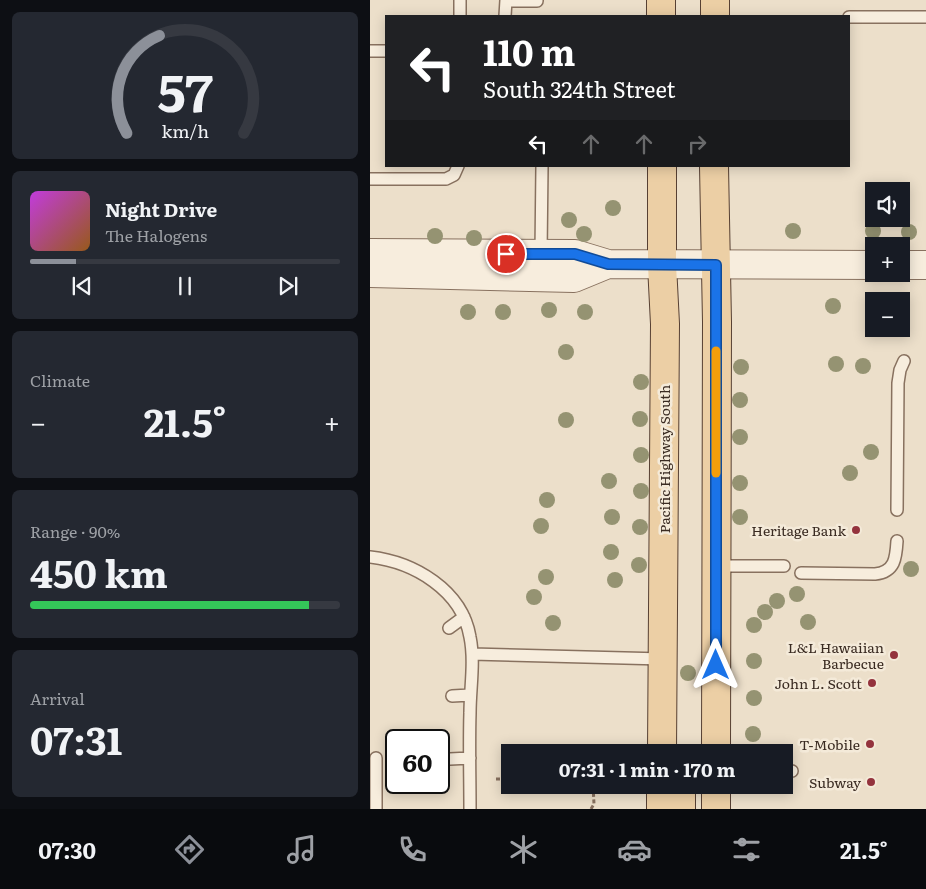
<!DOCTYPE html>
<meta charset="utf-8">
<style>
:root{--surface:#171b24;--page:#242831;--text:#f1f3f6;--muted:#9ea1a6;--line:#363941;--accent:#8c9099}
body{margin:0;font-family:Literata,serif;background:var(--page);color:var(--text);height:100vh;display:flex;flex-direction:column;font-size:19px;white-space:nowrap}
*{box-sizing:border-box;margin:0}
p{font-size:16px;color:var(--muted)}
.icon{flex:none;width:28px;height:28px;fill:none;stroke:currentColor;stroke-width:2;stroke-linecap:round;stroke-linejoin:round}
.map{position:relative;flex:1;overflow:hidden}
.panel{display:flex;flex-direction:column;gap:12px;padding:12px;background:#0d0f14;width:370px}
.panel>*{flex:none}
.hud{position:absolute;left:15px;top:15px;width:465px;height:152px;border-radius:0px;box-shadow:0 2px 12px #0003;background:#202124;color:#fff;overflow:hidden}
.controls{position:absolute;left:495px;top:182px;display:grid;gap:10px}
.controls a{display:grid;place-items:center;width:45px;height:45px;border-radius:0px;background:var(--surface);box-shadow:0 2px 12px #0003;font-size:25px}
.speed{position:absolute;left:15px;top:729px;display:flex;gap:10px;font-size:25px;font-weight:700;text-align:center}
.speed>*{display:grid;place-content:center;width:65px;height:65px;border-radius:50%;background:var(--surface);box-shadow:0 2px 12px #0003;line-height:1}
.speed .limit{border:2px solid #111;border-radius:8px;background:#fff;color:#111}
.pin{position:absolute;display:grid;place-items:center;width:42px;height:42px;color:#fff;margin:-21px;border:2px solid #fff;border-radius:50%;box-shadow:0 1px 5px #0007}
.me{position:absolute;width:55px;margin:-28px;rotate:0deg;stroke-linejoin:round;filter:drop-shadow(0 0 4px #0008)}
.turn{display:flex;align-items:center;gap:18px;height:105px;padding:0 15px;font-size:22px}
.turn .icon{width:65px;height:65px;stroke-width:2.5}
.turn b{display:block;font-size:35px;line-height:42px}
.lanes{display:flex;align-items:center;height:48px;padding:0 15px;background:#0003;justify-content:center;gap:25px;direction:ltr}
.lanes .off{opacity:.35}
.big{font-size:38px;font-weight:700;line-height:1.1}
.panel .card{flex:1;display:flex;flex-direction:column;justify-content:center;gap:8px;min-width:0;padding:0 18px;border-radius:8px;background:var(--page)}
.panel .dial{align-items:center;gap:0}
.dial svg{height:130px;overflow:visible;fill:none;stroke:var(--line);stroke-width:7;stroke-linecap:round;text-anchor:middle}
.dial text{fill:var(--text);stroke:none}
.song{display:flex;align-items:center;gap:15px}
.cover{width:60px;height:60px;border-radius:8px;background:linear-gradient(135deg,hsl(290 70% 55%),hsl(30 70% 35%))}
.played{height:5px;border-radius:2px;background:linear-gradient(90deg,var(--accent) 15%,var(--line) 15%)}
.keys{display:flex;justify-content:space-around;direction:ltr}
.heat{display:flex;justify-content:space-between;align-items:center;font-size:28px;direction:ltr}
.charge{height:8px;border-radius:4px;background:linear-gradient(90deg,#34c759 90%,var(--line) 0)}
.trip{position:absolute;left:131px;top:744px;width:292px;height:50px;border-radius:0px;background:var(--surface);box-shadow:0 2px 12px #0003;font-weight:700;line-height:50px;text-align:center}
.tab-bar{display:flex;height:80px;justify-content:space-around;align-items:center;background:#090b0e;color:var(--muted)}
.tab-bar .icon{width:35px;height:35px}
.tab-bar .on{color:var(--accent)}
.tab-bar b{font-size:22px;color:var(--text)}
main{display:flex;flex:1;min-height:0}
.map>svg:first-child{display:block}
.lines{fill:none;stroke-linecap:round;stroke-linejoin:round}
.service-casing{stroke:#88715f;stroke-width:14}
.tertiary-casing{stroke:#88715f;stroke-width:30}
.primary-casing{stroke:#574033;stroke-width:30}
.path{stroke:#88715f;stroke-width:3;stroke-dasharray:4 2.5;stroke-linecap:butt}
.service{stroke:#f7eddd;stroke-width:11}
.tertiary{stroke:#f7eddd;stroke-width:28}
.primary{stroke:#eccfa5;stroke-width:28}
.tree{fill:#959372}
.route-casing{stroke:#114b97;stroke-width:12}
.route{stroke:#1a73e8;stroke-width:9}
.slow{stroke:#f59e0b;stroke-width:9}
.poi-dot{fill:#94333d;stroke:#f4ead9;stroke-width:2}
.labels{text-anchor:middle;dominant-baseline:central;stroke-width:5;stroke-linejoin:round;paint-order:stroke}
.street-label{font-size:14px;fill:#3a2b22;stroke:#f4ead9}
.poi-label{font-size:14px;fill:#3a2b22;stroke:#f4ead9;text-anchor:end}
</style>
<main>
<section class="panel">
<div class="card dial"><svg viewBox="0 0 100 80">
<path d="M14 69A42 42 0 1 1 86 69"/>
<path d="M14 69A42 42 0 0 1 34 9" stroke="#8c9099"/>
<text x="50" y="56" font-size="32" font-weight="700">57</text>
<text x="50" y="72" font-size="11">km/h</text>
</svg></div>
<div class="card">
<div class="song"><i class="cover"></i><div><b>Night Drive</b><p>The Halogens</p></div></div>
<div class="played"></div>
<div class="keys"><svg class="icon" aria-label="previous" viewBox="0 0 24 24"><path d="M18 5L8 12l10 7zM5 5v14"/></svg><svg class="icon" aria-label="pause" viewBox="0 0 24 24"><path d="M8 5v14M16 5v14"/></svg><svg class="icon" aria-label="next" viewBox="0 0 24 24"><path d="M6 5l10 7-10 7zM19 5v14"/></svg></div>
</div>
<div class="card"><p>Climate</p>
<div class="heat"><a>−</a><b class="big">21.5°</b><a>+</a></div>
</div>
<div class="card"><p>Range · 90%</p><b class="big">450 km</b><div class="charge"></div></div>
<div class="card"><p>Arrival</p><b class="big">07:31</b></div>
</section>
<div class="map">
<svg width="556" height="809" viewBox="0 0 556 809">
<rect width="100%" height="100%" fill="#ecdfca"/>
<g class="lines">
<g class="service-casing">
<path id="service" d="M136,1H167
M90,16V0
M135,16L136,0
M479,17H556
M0,51H16
M0,179H76L84,175L88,166
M171,253L172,166
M527,510L528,383L530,370L534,361
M0,557C44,562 92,590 100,637C105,662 100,688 100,713C99,745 100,777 100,809
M346,566H414
M431,573L505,574C525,572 526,558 527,541
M79,628L94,617
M102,654L293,659
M82,696L100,695
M6,758V809
M80,759L100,758
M415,771H422"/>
</g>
<g class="tertiary-casing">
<path id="tertiary" d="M0,253L205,254L238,264L504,265
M531,265H556
M0,273L204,278L238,264"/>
</g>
<g class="primary-casing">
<path id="primary" d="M291,0V16
M345,0V16
M344,166L347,322L346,752
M292,752L295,324L292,265V166
M311,785V809
M291,809V785
M346,809V785"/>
</g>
<path class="path" d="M126,779H140
M221,809L224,804L223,785"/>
<use href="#service" class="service"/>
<use href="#tertiary" class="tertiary"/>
<use href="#primary" class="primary"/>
</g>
<g class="tree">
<circle cx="243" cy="208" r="8"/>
<circle cx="199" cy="220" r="8"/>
<circle cx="423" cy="231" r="8"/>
<circle cx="503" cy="231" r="8"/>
<circle cx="539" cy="232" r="8"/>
<circle cx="214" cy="234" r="8"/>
<circle cx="65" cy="236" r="8"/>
<circle cx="104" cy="238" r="8"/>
<circle cx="463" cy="306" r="8"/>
<circle cx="179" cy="310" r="8"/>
<circle cx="98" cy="312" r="8"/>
<circle cx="133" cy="312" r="8"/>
<circle cx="215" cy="312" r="8"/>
<circle cx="196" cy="352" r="8"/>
<circle cx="466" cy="364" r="8"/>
<circle cx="493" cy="366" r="8"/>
<circle cx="371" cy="367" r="8"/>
<circle cx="271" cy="382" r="8"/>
<circle cx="370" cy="400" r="8"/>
<circle cx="270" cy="419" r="8"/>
<circle cx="196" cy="420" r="8"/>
<circle cx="370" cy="437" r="8"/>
<circle cx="501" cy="452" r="8"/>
<circle cx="271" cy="455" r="8"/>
<circle cx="480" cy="473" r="8"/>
<circle cx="239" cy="481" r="8"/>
<circle cx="370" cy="483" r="8"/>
<circle cx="271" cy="491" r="8"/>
<circle cx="177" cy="500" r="8"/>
<circle cx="242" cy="517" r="8"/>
<circle cx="370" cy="517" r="8"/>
<circle cx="171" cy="526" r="8"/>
<circle cx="270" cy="527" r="8"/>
<circle cx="241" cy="552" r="8"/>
<circle cx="269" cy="565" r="8"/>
<circle cx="541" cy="569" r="8"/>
<circle cx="176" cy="577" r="8"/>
<circle cx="245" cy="580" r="8"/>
<circle cx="427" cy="594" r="8"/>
<circle cx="164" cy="597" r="8"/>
<circle cx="407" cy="601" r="8"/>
<circle cx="395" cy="612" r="8"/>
<circle cx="438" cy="622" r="8"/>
<circle cx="183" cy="623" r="8"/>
<circle cx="384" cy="625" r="8"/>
<circle cx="384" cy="661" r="8"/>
<circle cx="318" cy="673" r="8"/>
<circle cx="384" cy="698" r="8"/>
<circle cx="383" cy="734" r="8"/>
</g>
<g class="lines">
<g class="route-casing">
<path id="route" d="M136,254H205L238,264L346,265V665"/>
</g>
<use href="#route" class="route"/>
<path class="slow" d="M346,473V351"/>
</g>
<g class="poi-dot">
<circle cx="486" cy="530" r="5"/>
<circle cx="524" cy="655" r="5"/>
<circle cx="502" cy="683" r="5"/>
<circle cx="500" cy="744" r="5"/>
<circle cx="501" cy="782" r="5"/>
</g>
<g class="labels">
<g class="street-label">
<text transform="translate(294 459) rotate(-90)">Pacific Highway South</text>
</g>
<g class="poi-label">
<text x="476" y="530">Heritage Bank</text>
<text x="514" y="647">L&amp;L Hawaiian<tspan x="514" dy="16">Barbecue</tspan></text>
<text x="492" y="683">John L. Scott</text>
<text x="490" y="744">T-Mobile</text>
<text x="491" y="782">Subway</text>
</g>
</g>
</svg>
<div class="controls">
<a><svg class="icon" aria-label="sound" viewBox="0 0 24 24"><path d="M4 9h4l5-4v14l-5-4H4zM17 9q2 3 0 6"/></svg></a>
<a>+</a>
<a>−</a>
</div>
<div class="speed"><div class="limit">60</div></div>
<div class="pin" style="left:136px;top:254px;background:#d93025"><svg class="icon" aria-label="arrive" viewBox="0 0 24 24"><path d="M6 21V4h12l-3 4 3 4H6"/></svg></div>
<svg class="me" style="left:346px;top:665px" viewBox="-20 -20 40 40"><path d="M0-17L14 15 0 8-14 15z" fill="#1a73e8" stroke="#fff" stroke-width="4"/></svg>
<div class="trip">07:31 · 1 min · 170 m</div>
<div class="hud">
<div class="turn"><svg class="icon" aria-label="left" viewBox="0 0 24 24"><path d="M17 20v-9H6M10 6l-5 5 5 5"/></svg><div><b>110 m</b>South 324th Street</div></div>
<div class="lanes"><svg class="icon" aria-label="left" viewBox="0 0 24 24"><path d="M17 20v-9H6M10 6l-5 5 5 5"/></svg><svg class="icon off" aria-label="ahead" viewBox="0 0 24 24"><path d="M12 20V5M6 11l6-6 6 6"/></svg><svg class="icon off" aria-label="ahead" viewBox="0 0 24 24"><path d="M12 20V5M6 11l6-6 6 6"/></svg><svg class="icon off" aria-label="right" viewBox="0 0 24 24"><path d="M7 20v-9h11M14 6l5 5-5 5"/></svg></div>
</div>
</div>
</main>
<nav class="tab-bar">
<b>07:30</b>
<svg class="icon on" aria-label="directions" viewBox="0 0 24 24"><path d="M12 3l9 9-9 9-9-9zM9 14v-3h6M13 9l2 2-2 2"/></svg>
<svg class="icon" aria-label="music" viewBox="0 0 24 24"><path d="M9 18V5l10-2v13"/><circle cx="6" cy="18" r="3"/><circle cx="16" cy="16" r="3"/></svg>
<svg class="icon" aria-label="phone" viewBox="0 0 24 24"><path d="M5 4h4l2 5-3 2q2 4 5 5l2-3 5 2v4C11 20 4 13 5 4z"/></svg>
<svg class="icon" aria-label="climate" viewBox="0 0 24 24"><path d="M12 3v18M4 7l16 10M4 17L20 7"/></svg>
<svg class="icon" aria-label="car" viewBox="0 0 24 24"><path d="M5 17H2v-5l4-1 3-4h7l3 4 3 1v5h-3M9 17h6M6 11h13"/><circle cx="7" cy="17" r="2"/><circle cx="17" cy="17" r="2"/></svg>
<svg class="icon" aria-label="filters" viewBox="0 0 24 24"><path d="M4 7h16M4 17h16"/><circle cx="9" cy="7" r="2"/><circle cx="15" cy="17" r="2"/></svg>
<b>21.5°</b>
</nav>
